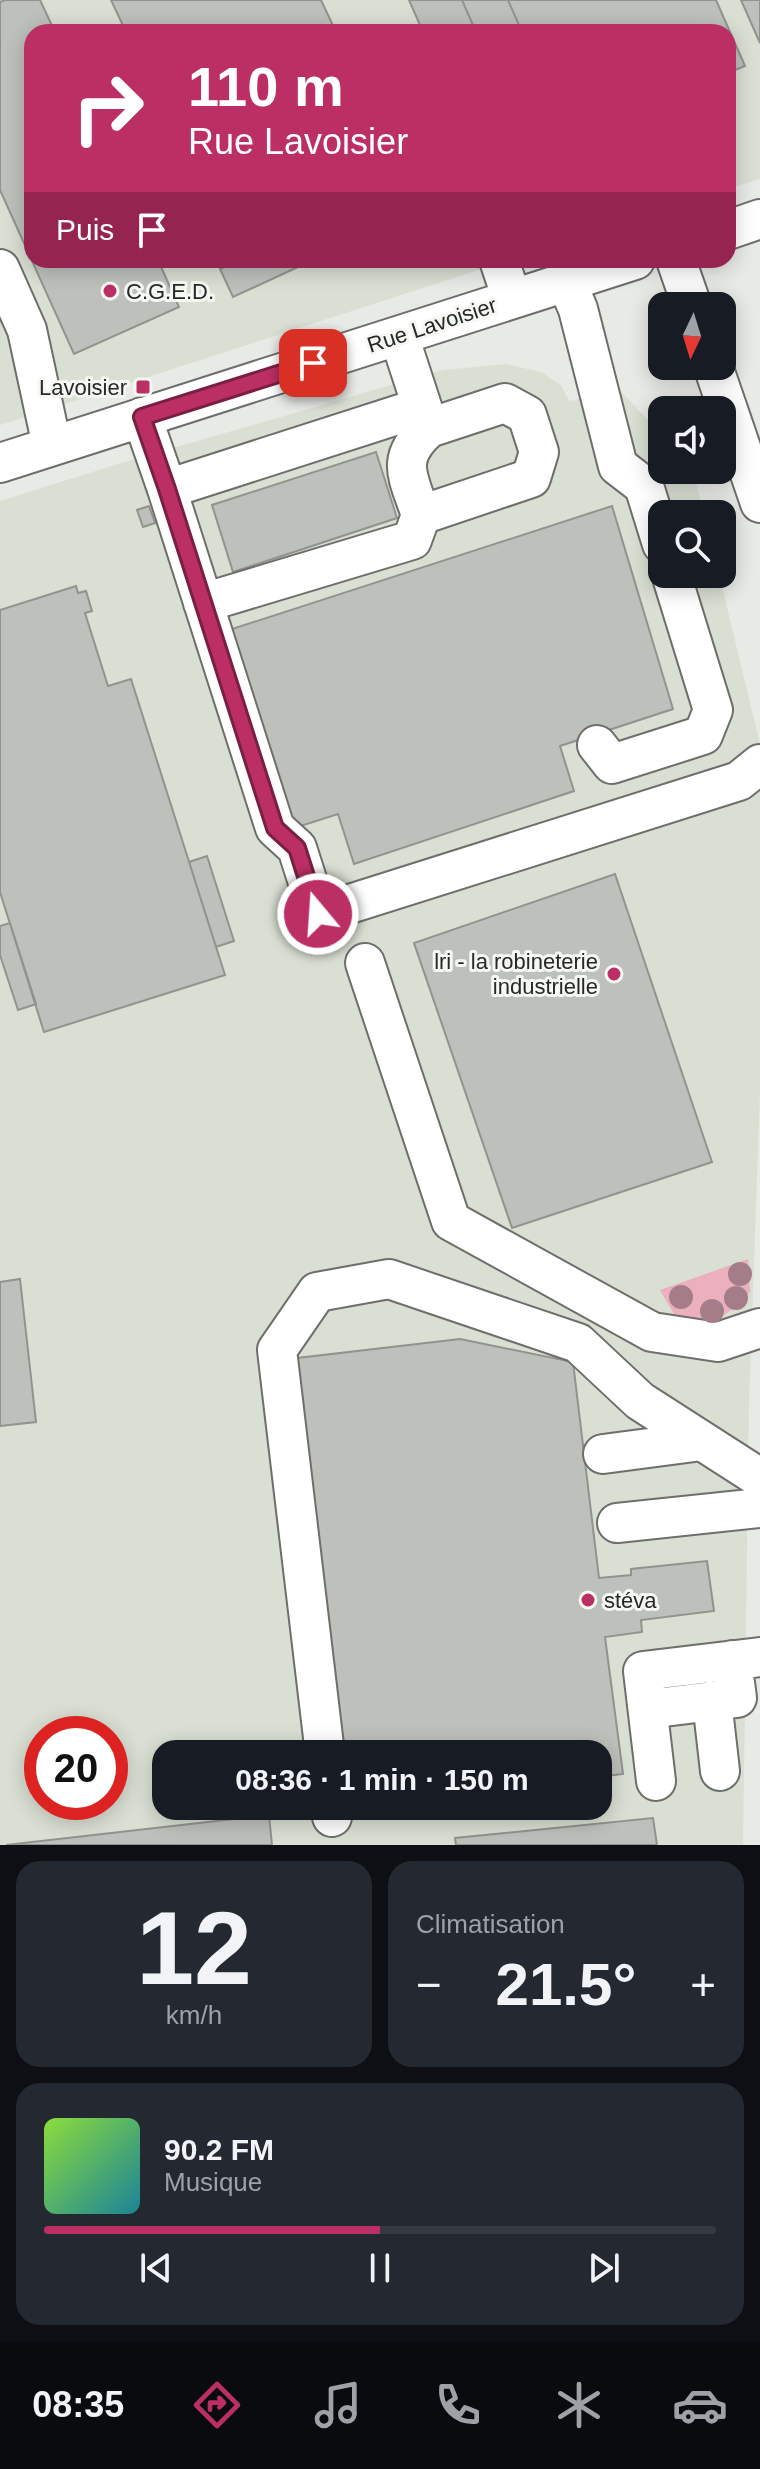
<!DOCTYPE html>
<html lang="fr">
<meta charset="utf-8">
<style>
:root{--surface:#171b24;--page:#242831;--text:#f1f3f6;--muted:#9ea1a6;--line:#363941;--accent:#bb2f65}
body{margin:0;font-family:Arial,sans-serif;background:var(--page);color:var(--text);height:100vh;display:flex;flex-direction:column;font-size:30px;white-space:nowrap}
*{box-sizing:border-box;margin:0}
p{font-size:26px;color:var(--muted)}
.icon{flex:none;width:44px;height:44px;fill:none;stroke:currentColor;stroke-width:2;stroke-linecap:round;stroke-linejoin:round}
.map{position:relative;height:1845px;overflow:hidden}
.side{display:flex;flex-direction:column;gap:16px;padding:16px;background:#0d0f14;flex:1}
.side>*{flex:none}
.banner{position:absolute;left:24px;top:24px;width:712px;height:244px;border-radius:24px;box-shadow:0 4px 20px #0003;background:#bb2f65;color:#fff;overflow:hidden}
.needle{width:52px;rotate:184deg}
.tools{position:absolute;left:648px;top:292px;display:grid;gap:16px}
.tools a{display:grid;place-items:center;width:88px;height:88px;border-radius:16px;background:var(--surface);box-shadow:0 4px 20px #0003;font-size:40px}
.speed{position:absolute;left:24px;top:1716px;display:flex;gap:16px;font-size:40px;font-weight:700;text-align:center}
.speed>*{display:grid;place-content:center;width:104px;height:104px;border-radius:50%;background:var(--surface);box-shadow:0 4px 20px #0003;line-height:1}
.speed .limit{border:12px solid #d22;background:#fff;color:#111}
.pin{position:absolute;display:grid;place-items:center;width:68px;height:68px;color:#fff;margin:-34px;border-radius:16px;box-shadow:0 4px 12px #0006}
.me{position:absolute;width:88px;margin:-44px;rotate:342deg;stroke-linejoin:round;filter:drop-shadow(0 0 6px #0008)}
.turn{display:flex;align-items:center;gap:28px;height:168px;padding:0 32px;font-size:36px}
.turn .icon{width:104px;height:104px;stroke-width:2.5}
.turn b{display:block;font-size:56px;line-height:68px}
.then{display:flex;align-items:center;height:76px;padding:0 32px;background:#0003;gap:16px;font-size:30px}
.big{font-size:60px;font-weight:600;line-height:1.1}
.side .widget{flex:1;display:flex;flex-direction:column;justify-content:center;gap:12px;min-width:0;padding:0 28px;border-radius:24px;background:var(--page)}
.side .dial{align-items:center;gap:0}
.dial b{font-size:104px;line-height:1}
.song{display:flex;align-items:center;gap:24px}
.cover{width:96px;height:96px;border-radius:12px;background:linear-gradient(135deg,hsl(90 70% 55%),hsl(190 70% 35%))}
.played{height:8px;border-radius:4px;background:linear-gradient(90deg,var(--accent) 50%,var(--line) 50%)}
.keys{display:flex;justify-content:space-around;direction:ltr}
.heat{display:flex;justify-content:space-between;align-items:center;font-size:44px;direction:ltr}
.side .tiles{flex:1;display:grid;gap:16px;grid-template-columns:1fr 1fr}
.widget:last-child{grid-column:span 2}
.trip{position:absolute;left:152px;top:1740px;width:460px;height:80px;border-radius:24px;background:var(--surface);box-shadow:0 4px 20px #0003;font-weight:600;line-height:80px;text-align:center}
.dock{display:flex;height:128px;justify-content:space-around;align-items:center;background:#090b0e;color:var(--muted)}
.dock .icon{width:56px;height:56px}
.dock .selected{color:var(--accent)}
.dock b{font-size:36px;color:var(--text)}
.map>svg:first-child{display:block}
.built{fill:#d9dfd3;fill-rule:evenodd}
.green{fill:#ebafbe}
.building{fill:#bdc0bb;stroke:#91938f;stroke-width:2}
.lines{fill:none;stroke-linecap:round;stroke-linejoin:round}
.minor-casing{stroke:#6d6f6b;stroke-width:42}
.minor{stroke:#fff;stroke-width:38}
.tree{fill:#a57d89}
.route-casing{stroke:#7a1f42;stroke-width:20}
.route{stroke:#bb2f65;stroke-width:14}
.poi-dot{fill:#bb2f65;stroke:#f5f8f3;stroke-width:3}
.labels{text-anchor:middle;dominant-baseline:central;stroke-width:6;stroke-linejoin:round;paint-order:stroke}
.poi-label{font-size:22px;fill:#282927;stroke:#f5f8f3;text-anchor:start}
.street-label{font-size:22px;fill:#282927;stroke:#f5f8f3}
</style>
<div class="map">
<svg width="760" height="1845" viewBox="0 0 760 1845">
<rect width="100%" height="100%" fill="#e8eae5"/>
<path class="built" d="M0,0H760V179L728,189V32H32V260H509L0,425Z
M506,364L541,372L561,385L569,401L620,391L662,434V470H693L704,514H662V574H719L760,744V1092L749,1404L743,1845H0V501L118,464L443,370ZM42,1734H110V1802H42ZM166,1754H598V1806H166Z"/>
<path class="green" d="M748,1259L750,1292C722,1322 713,1324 674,1314L660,1290Z"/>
<path class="building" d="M5,0H40L55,32H32V260H158L179,307L74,354L0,190V2Z
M111,0H321L336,32H126Z
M409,0H462L476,32H423Z
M462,0H508L522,32H476Z
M508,0H716L745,66L728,73V32H522Z
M741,0H760V43Z
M229,260H313L233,297L220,269L231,264Z
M376,452L397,518L233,572L212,505Z
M149,506L155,523L143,527L137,510Z
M612,506L673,709L560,746L574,791L354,864L338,814L288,830L226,631Z
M76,586L78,593L86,591L92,611L85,613L108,686L131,679L225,975L44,1032L0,892V610Z
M207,856L234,941L216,947L189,862Z
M615,874L712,1162L512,1228L414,943Z
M10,923L36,1004L18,1010L0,955V926Z
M20,1279L36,1422L0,1426V1282Z
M460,1339L573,1362L599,1578L631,1575V1569L707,1561L714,1611L641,1620L642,1632L605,1637L623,1774L598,1777V1754H336L289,1359Z
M269,1815L272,1845H6Z
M653,1818L657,1845H456L455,1838Z"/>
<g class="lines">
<g class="minor-casing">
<path id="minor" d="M728,230L760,219
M499,260L512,299
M676,260L692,306
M0,269L27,330L52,446
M566,281L578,309L618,466L644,486L662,544
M399,336L429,428L505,403L527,415L539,452L531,478L421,515C408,476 394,459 429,428
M713,366L760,503
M142,417L167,489L275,828L297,848L318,914L739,781L760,764
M0,463L635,260
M167,489L422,407
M203,603L412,540L421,515
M597,745L612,764L703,735L713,710L671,574
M365,963L451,1221L652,1332L718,1342L760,1328
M603,1454L702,1441
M617,1523L760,1508
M712,1701L720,1771
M648,1709L737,1698L732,1660
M325,1754L277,1350L317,1292L389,1279L578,1343L640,1401L760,1478
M656,1781L643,1671L760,1657
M331,1806L332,1817"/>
</g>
<use href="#minor" class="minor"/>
</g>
<g class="tree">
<circle cx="740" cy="1274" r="12"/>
<circle cx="681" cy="1297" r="12"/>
<circle cx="736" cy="1298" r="12"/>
<circle cx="712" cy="1311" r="12"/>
</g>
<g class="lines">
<g class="route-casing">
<path id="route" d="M313,363L142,417L167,489L275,828L297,848L318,914"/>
</g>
<use href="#route" class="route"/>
</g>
<g class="poi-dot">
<circle cx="110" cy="291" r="8"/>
<rect x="135" y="379" width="16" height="16" rx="4"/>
<circle cx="614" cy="974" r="8"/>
<circle cx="588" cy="1600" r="8"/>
</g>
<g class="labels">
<g class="poi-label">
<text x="126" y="291">C.G.E.D.</text>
<text x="127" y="387" text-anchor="end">Lavoisier</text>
<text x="598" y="961" text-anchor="end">lri - la robineterie<tspan x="598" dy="25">industrielle</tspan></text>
<text x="604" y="1600">stéva</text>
</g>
<g class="street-label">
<text transform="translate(432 325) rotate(-18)">Rue Lavoisier</text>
</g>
</g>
</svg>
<div class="tools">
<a><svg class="needle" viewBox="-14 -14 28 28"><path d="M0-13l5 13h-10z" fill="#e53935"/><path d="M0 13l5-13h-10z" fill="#9ea1a6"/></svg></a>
<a><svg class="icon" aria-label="sound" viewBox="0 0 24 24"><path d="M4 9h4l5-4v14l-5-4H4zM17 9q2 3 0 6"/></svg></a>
<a><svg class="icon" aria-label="search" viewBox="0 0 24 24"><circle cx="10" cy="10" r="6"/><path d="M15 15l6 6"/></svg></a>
</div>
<div class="speed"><div class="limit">20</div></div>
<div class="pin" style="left:313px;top:363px;background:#d93025"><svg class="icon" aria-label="arrive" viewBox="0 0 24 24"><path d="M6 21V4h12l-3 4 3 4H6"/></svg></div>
<svg class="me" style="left:318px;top:914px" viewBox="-20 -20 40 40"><circle r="17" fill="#bb2f65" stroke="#fff" stroke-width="3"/><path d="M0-11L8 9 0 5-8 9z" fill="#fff"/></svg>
<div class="trip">08:36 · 1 min · 150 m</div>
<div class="banner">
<div class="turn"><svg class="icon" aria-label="right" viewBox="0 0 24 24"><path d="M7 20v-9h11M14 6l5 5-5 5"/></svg><div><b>110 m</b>Rue Lavoisier</div></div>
<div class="then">Puis<svg class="icon" aria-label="arrive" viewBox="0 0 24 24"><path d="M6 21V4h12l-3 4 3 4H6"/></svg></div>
</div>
</div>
<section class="side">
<div class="tiles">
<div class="widget dial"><b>12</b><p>km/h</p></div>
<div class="widget"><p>Climatisation</p>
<div class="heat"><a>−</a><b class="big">21.5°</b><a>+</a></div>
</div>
<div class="widget">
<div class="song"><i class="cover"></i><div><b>90.2 FM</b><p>Musique</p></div></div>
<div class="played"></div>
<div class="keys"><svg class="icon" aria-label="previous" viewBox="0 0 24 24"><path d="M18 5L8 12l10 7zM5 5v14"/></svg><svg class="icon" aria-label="pause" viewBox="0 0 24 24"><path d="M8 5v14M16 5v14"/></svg><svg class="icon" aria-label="next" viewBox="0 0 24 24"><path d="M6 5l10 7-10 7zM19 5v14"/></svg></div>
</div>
</div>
</section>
<nav class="dock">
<b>08:35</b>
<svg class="icon selected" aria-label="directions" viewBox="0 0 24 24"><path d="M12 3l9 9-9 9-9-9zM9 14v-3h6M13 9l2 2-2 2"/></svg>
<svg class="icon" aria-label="music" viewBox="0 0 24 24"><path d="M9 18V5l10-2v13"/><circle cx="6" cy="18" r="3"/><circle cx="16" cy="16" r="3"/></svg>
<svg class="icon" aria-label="phone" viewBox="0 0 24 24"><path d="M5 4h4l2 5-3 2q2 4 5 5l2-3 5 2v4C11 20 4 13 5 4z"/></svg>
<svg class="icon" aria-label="climate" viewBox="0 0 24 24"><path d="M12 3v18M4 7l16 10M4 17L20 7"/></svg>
<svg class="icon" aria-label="car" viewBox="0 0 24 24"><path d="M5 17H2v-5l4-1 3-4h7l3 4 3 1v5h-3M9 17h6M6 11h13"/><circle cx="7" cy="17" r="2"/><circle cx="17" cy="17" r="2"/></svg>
</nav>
